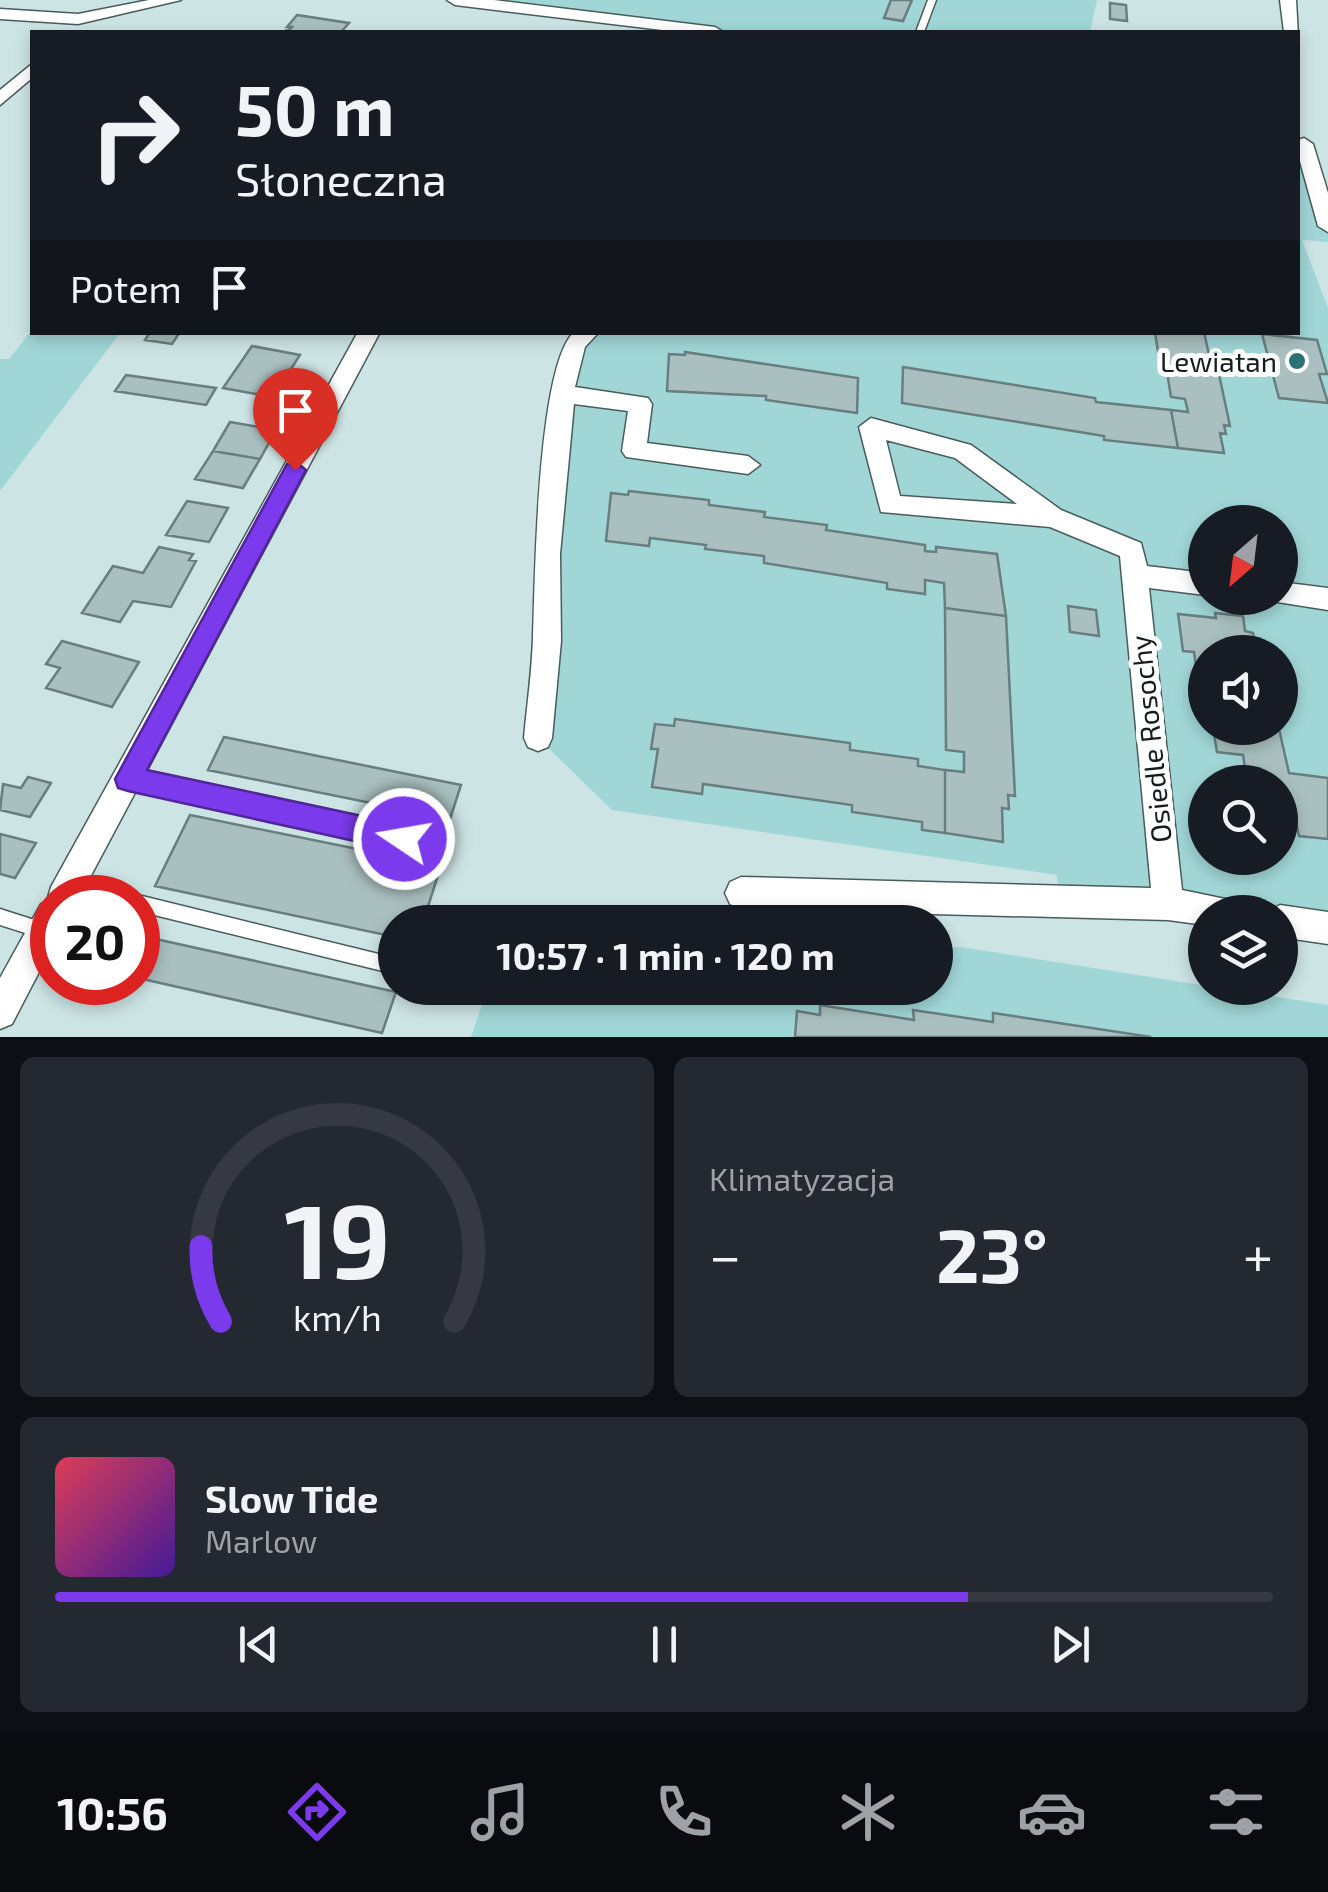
<!DOCTYPE html>
<html lang="pl">
<meta charset="utf-8">
<style>
:root{--surface:#171b24;--page:#242831;--text:#f1f3f6;--muted:#9ea1a6;--line:#363941;--accent:#7c3aed}
body{margin:0;font-family:"Exo 2",sans-serif;background:var(--page);color:var(--text);height:100vh;display:flex;flex-direction:column;font-size:38px;white-space:nowrap}
*{box-sizing:border-box;margin:0}
p{font-size:32px;color:var(--muted)}
.icon{flex:none;width:55px;height:55px;fill:none;stroke:currentColor;stroke-width:2;stroke-linecap:round;stroke-linejoin:round}
.map{position:relative;height:1037px;overflow:hidden}
.drawer{display:flex;flex-direction:column;gap:20px;padding:20px;background:#0d0f14;flex:1}
.drawer>*{flex:none}
.guide{position:absolute;left:30px;top:30px;width:1270px;height:305px;border-radius:0px;box-shadow:0 5px 15px #0003;background:#171b24;color:var(--text);overflow:hidden}
.needle{width:65px;rotate:208deg}
.fabs{position:absolute;left:1188px;top:505px;display:grid;gap:20px}
.fabs a{display:grid;place-items:center;width:110px;height:110px;border-radius:50%;background:var(--surface);box-shadow:0 5px 15px #0003;font-size:50px}
.speed{position:absolute;left:30px;top:875px;display:flex;gap:20px;font-size:50px;font-weight:700;text-align:center}
.speed>*{display:grid;place-content:center;width:130px;height:130px;border-radius:50%;background:var(--surface);box-shadow:0 5px 15px #0003;line-height:1}
.speed .limit{border:15px solid #d22;background:#fff;color:#111}
.pin{position:absolute;display:grid;place-items:center;width:85px;height:85px;color:#fff;margin:-102px -42px;border-radius:50% 50% 50% 0;rotate:-45deg;box-shadow:0 0 10px #0007}
.pin .icon{rotate:45deg}
.me{position:absolute;width:110px;margin:-55px;rotate:282deg;stroke-linejoin:round;filter:drop-shadow(0 0 8px #0008)}
.turn{display:flex;align-items:center;gap:35px;height:210px;padding:0 40px;font-size:45px}
.turn .icon{width:130px;height:130px;stroke-width:2.5}
.turn b{display:block;font-size:70px;line-height:85px}
.then{display:flex;align-items:center;height:95px;padding:0 40px;background:#0003;gap:20px;font-size:38px}
.big{font-size:75px;font-weight:700;line-height:1.1}
.drawer .card{flex:1;display:flex;flex-direction:column;justify-content:center;gap:15px;min-width:0;padding:0 35px;border-radius:15px;background:var(--page)}
.drawer .dial{align-items:center;gap:0}
.dial svg{height:260px;overflow:visible;fill:none;stroke:var(--line);stroke-width:7;stroke-linecap:round;text-anchor:middle}
.dial text{fill:var(--text);stroke:none}
.song{display:flex;align-items:center;gap:30px}
.cover{width:120px;height:120px;border-radius:15px;background:linear-gradient(135deg,hsl(350 70% 55%),hsl(260 70% 35%))}
.played{height:10px;border-radius:5px;background:linear-gradient(90deg,var(--accent) 75%,var(--line) 75%)}
.keys{display:flex;justify-content:space-around;direction:ltr}
.heat{display:flex;justify-content:space-between;align-items:center;font-size:55px;direction:ltr}
.drawer .tiles{flex:1;display:grid;gap:20px;grid-template-columns:1fr 1fr}
.card:last-child{grid-column:span 2}
.trip{position:absolute;left:378px;top:905px;width:575px;height:100px;border-radius:50px;background:var(--surface);box-shadow:0 5px 15px #0003;font-weight:700;line-height:100px;text-align:center}
.tab-bar{display:flex;height:160px;justify-content:space-around;align-items:center;background:#090b0e;color:var(--muted)}
.tab-bar .icon{width:70px;height:70px}
.tab-bar .on{color:var(--accent)}
.tab-bar b{font-size:45px;color:var(--text)}
.map>svg:first-child{display:block}
.green{fill:#a1d6d7;fill-rule:evenodd}
.building{fill:#aac0c0;stroke:#697e7e;stroke-width:2.5}
.lines{fill:none;stroke-linecap:round;stroke-linejoin:round}
.lane-casing{stroke:#495c5c;stroke-width:3}
.street-casing{stroke:#495c5c;stroke-width:3}
.lane{fill:#fff;fill-rule:evenodd}
.street{fill:#fff;fill-rule:evenodd}
.route{fill:#7c3aed;stroke:#51269a;stroke-width:2.5}
.poi-dot{fill:#287274;stroke:#fff;stroke-width:4}
.labels{text-anchor:middle;dominant-baseline:central;stroke-width:10;stroke-linejoin:round;paint-order:stroke}
.poi-label{font-size:28px;fill:#141c1c;stroke:#fff;text-anchor:end}
.street-label{font-size:28px;fill:#141c1c;stroke:#fff}
</style>
<div class="map">
<svg width="1328" height="1037" viewBox="0 0 1328 1037">
<rect width="100%" height="100%" fill="#cde4e4"/>
<path class="green" d="M455,0H1097L1090,32H715Z
M1298,142L1304,144L1328,226V242L1302,240L1328,308V928L1280,912L1059,901L1057,875L612,810L538,738L565,394L588,333L1298,332ZM1205,522H1280V598H1205ZM1205,652H1280V728H1205ZM1205,782H1280V858H1205Z
M32,330L120,333L0,491V359H9Z
M961,947L1328,1005V1037H471L488,988H935V948Z"/>
<path class="building" d="M891,0H912L903,21L884,18Z
M1110,3L1126,5L1127,21L1110,19Z
M297,15L349,23L341,32H281L289,30L292,27H287Z
M150,332H180L172,344L145,340Z
M1155,332H1204L1211,364L1217,365L1230,426L1224,425L1226,434L1220,433L1224,453L1178,448L1171,410L1188,412L1185,399L1171,397L1164,353L1158,352Z
M1262,334L1317,340L1327,374H1319L1328,403L1279,398Z
M252,346L300,355L273,397L223,388Z
M685,352L858,378L857,413L766,400V396L667,391L669,354L685,355Z
M903,367L1095,398L1096,402L1171,410L1178,448L1104,440V436L902,403Z
M126,375L216,388L206,405L115,391Z
M230,422L276,430L260,459L213,451Z
M213,451L260,459L243,488L195,479Z
M629,491L709,500V505L765,512L764,517L827,525L826,530L925,545V551L936,552V547L997,554L1006,616L945,608L944,583L925,580V594L887,589V583L764,563V556L705,549L706,545L650,538L649,546L606,541L611,493L628,495Z
M187,501L228,508L209,542L166,535Z
M159,547L193,554L189,560L196,561L171,607L133,601L120,622L82,613L113,566L143,573Z
M1068,606L1096,610L1099,636L1070,632Z
M945,608L1006,616L1015,796L1008,795L1009,809L1002,808L1003,842L945,833V770L964,772V752L946,750Z
M1215,613L1243,616L1245,631L1253,633L1257,652H1205L1202,709L1194,652L1183,651L1178,614L1216,618Z
M62,641L139,662L112,707L46,688L60,668L46,664Z
M675,719L850,743V750L918,759V766L945,770V833L922,830V822L852,812V805L703,784L702,794L652,787L658,749H651L655,724L674,726Z
M1213,728L1279,729L1289,773L1328,778V839L1299,836L1294,812L1280,811V782H1240L1239,773L1246,774L1243,755L1217,752Z
M224,737L461,785L450,819L208,770Z
M28,777L51,783L30,817L0,810L3,784L21,788Z
M190,815L441,866L423,922H395V937L155,886Z
M0,834L36,843L15,878L0,874Z
M142,936L396,992L382,1033L138,978V946Z
M820,1005L914,1020L913,1010L993,1022V1013L1151,1037H795L797,1011L820,1015Z"/>
<g class="lines">
<g class="lane-casing">
<path id="lane" d="M928,0H936L924,32H916Z
M128,772L442,839L447,842L450,847L447,852L442,855L128,786L123,784L121,779L123,774Z
M71,878L117,890L123,892L125,898C104,898 85,899 65,892L63,886L65,880Z
M138,895L395,958V974L138,911V898H132Z
M0,909L47,924L49,930L47,936L41,938L0,925Z"/>
</g>
<g class="street-casing">
<path id="street" d="M149,0H181L78,24L0,19V9L78,14Z
M447,0H494L715,27L723,32H679L455,5Z
M1280,0H1296L1298,36L1284,32Z
M32,64V78L0,105V90Z
M1304,138L1313,144L1328,193V232L1318,226L1298,154V140Z
M358,332H380L79,898H52V947L12,1024L0,1029V978L41,904L47,901L51,887Z
M574,332H599L585,347L575,387L648,398L652,404L647,443L748,456L760,465L748,474L626,457L622,451L628,411L574,404L560,554L561,641L552,738L548,747L538,751L528,747L524,738C527,705 532,671 533,637C535,582 537,366 574,332Z
M871,418L971,445L1061,510L1141,543L1147,566L1205,573V595L1149,588L1182,890L1235,901L1240,912H1205V925L1168,920L741,909L730,904L725,893L730,882L741,877L1151,888L1120,556L1050,527L881,512L859,427ZM886,440L955,458L1017,504L900,496Z
M1280,582L1328,588V610L1271,601L1269,598H1280Z
M1280,905L1328,912V944L1280,937V912H1268Z"/>
</g>
<use href="#lane" class="lane"/>
<use href="#street" class="street"/>
</g>
<path class="route" d="M295,461L306,470L147,770L404,825L414,829L418,839L414,848L404,852L128,791L118,788L115,779L287,464Z"/>
<circle class="poi-dot" cx="1297" cy="361" r="10"/>
<g class="labels">
<g class="poi-label">
<text x="1277" y="361">Lewiatan</text>
</g>
<g class="street-label">
<text transform="translate(1150 739) rotate(-96)">Osiedle Rosochy</text>
</g>
</g>
</svg>
<div class="fabs">
<a><svg class="needle" viewBox="-14 -14 28 28"><path d="M0-13l5 13h-10z" fill="#e53935"/><path d="M0 13l5-13h-10z" fill="#9ea1a6"/></svg></a>
<a><svg class="icon" aria-label="sound" viewBox="0 0 24 24"><path d="M4 9h4l5-4v14l-5-4H4zM17 9q2 3 0 6"/></svg></a>
<a><svg class="icon" aria-label="search" viewBox="0 0 24 24"><circle cx="10" cy="10" r="6"/><path d="M15 15l6 6"/></svg></a>
<a><svg class="icon" aria-label="layers" viewBox="0 0 24 24"><path d="M12 4l9 5-9 5-9-5zM3 14l9 5 9-5"/></svg></a>
</div>
<div class="speed"><div class="limit">20</div></div>
<div class="pin" style="left:295px;top:470px;background:#d93025"><svg class="icon" aria-label="arrive" viewBox="0 0 24 24"><path d="M6 21V4h12l-3 4 3 4H6"/></svg></div>
<svg class="me" style="left:404px;top:839px" viewBox="-20 -20 40 40"><circle r="17" fill="#7c3aed" stroke="#fff" stroke-width="3"/><path d="M0-11L8 9 0 5-8 9z" fill="#fff"/></svg>
<div class="trip">10:57 · 1 min · 120 m</div>
<div class="guide">
<div class="turn"><svg class="icon" aria-label="right" viewBox="0 0 24 24"><path d="M7 20v-9h11M14 6l5 5-5 5"/></svg><div><b>50 m</b>Słoneczna</div></div>
<div class="then">Potem<svg class="icon" aria-label="arrive" viewBox="0 0 24 24"><path d="M6 21V4h12l-3 4 3 4H6"/></svg></div>
</div>
</div>
<section class="drawer">
<div class="tiles">
<div class="card dial"><svg viewBox="0 0 100 80">
<path d="M14 69A42 42 0 1 1 86 69"/>
<path d="M14 69A42 42 0 0 1 8 46" stroke="#7c3aed"/>
<text x="50" y="56" font-size="32" font-weight="700">19</text>
<text x="50" y="72" font-size="11">km/h</text>
</svg></div>
<div class="card"><p>Klimatyzacja</p>
<div class="heat"><a>−</a><b class="big">23°</b><a>+</a></div>
</div>
<div class="card">
<div class="song"><i class="cover"></i><div><b>Slow Tide</b><p>Marlow</p></div></div>
<div class="played"></div>
<div class="keys"><svg class="icon" aria-label="previous" viewBox="0 0 24 24"><path d="M18 5L8 12l10 7zM5 5v14"/></svg><svg class="icon" aria-label="pause" viewBox="0 0 24 24"><path d="M8 5v14M16 5v14"/></svg><svg class="icon" aria-label="next" viewBox="0 0 24 24"><path d="M6 5l10 7-10 7zM19 5v14"/></svg></div>
</div>
</div>
</section>
<nav class="tab-bar">
<b>10:56</b>
<svg class="icon on" aria-label="directions" viewBox="0 0 24 24"><path d="M12 3l9 9-9 9-9-9zM9 14v-3h6M13 9l2 2-2 2"/></svg>
<svg class="icon" aria-label="music" viewBox="0 0 24 24"><path d="M9 18V5l10-2v13"/><circle cx="6" cy="18" r="3"/><circle cx="16" cy="16" r="3"/></svg>
<svg class="icon" aria-label="phone" viewBox="0 0 24 24"><path d="M5 4h4l2 5-3 2q2 4 5 5l2-3 5 2v4C11 20 4 13 5 4z"/></svg>
<svg class="icon" aria-label="climate" viewBox="0 0 24 24"><path d="M12 3v18M4 7l16 10M4 17L20 7"/></svg>
<svg class="icon" aria-label="car" viewBox="0 0 24 24"><path d="M5 17H2v-5l4-1 3-4h7l3 4 3 1v5h-3M9 17h6M6 11h13"/><circle cx="7" cy="17" r="2"/><circle cx="17" cy="17" r="2"/></svg>
<svg class="icon" aria-label="filters" viewBox="0 0 24 24"><path d="M4 7h16M4 17h16"/><circle cx="9" cy="7" r="2"/><circle cx="15" cy="17" r="2"/></svg>
</nav>
